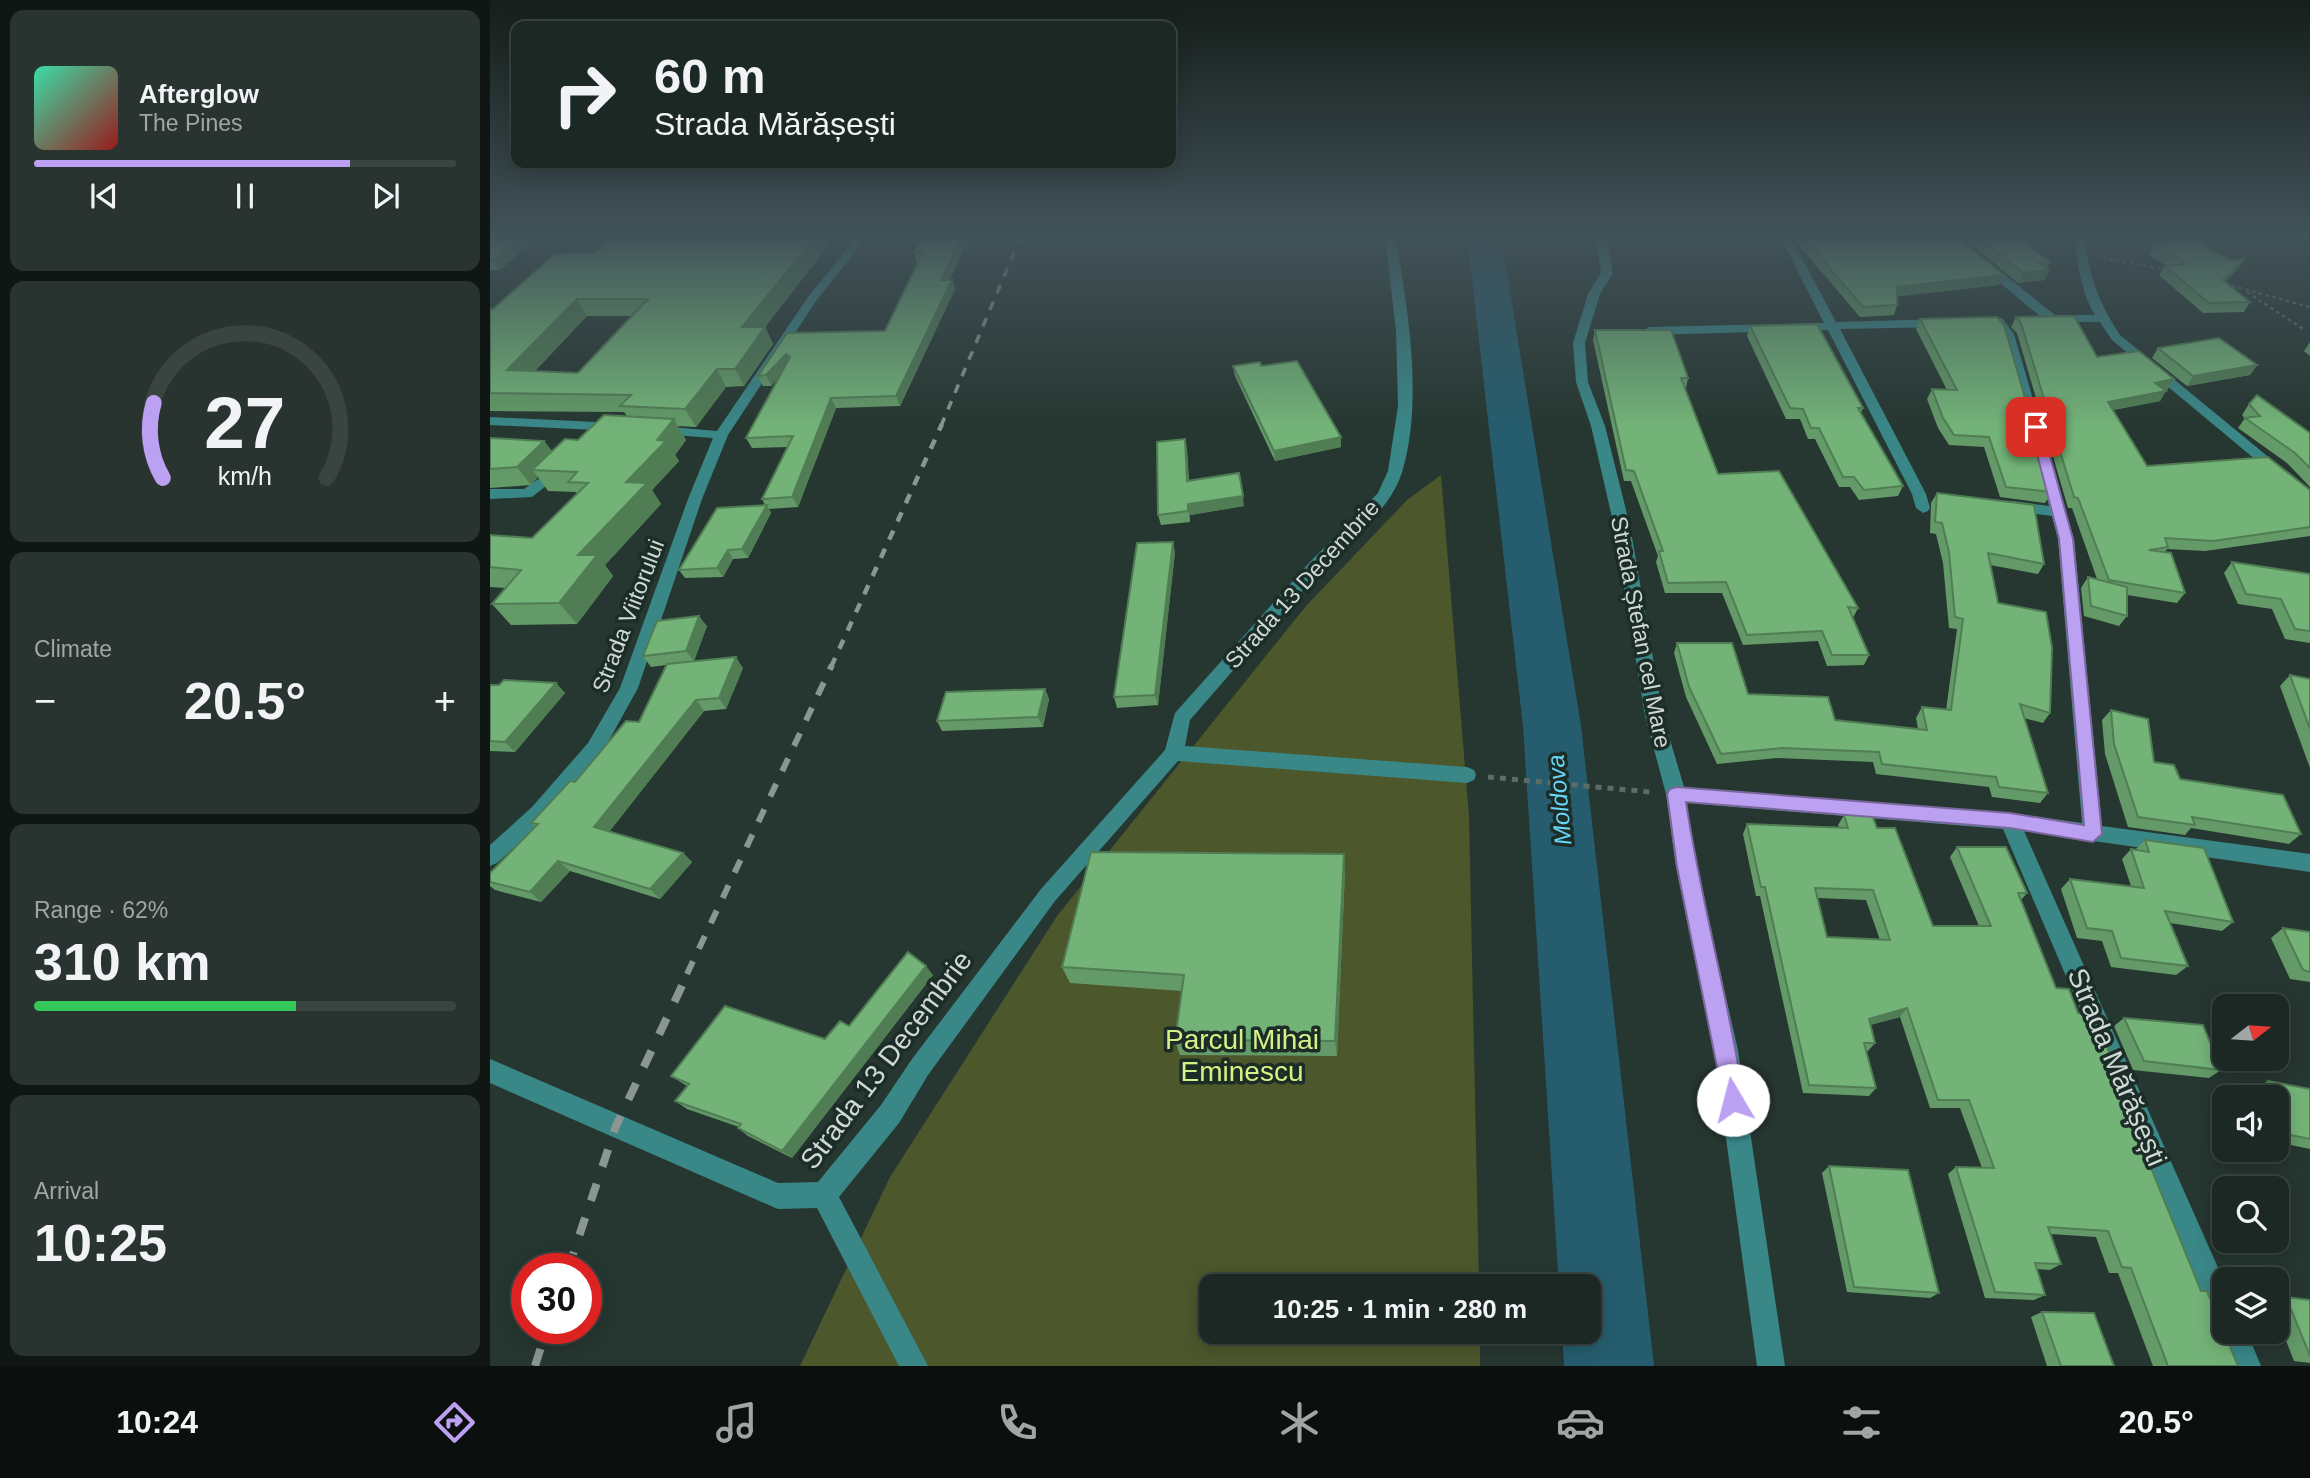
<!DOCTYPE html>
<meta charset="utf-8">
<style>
:root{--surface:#1c2824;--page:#293431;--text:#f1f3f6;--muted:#a0a6a6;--line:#3a4441;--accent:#bca0f2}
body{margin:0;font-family:Helvetica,sans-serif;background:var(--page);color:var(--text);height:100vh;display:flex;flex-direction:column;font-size:26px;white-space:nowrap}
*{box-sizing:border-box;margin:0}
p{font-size:23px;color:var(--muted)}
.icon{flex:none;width:38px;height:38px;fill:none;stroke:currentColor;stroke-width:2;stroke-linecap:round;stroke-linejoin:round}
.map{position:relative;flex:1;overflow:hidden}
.sheet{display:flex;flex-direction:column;gap:10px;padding:10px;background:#0f1614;width:490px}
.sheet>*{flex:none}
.top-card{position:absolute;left:21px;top:21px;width:665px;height:147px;border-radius:14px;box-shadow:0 4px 18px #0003,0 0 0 2px var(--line);background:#1c2824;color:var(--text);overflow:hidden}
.needle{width:46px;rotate:73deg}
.buttons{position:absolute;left:1722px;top:994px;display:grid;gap:14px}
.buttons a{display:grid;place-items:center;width:77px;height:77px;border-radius:14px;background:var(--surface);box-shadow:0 4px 18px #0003,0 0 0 2px var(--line);font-size:35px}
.speed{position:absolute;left:21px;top:1253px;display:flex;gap:14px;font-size:35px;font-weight:700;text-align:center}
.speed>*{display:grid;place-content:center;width:91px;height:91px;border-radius:50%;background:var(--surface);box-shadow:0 4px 18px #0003,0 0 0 2px var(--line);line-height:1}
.speed .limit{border:10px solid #d22;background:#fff;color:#111}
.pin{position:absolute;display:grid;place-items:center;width:60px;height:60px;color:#fff;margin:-30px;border-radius:14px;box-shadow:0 4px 10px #0006}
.me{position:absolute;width:77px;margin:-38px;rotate:352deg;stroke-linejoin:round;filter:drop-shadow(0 0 5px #0008)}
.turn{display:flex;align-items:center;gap:24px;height:147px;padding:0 28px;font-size:32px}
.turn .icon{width:91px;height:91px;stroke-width:2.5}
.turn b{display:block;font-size:49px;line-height:60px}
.big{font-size:52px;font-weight:700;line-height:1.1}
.sheet .widget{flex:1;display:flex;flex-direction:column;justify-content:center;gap:10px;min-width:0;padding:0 24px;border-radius:14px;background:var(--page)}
.sheet .dial{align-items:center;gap:0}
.dial svg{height:182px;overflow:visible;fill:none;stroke:var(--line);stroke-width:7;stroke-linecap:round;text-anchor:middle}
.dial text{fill:var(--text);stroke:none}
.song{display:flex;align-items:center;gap:21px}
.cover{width:84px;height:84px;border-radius:10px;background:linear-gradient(135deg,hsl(160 70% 55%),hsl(0 70% 35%))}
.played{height:7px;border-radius:4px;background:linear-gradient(90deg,var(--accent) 75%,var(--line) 75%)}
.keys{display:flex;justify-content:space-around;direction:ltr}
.heat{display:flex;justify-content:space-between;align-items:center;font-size:38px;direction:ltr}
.charge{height:10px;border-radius:5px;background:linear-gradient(90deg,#34c759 62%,var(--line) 0)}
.trip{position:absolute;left:709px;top:1274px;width:402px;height:70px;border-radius:14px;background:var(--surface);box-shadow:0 4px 18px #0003,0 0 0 2px var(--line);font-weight:700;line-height:70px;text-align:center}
.tab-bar{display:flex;height:112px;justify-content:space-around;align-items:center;background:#0b100e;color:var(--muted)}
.tab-bar .icon{width:49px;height:49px}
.tab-bar .active{color:var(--accent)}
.tab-bar b{font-size:32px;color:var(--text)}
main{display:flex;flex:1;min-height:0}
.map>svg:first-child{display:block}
.green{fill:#4c572c}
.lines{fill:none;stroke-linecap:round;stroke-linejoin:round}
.river{fill:#255d6e;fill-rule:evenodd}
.path-far1{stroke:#5e6c67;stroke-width:2.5;stroke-dasharray:3.5 3.5;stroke-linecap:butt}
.path{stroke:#5e6c67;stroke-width:5;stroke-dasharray:6 6;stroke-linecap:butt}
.minor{fill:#3a8788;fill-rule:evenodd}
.rail-far3{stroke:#899692;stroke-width:3.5;stroke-dasharray:9 9;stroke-linecap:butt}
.rail-far2{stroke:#899692;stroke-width:4.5;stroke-dasharray:10 10;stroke-linecap:butt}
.rail-far1{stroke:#899692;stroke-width:6;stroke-dasharray:14 14;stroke-linecap:butt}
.rail{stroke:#899692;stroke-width:8;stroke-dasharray:18 18;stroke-linecap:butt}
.wall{fill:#639a67;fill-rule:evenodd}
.shaded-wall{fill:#507d54}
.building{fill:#73b378;stroke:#507d54;stroke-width:2;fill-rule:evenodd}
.route{fill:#bca0f2;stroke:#7a689d;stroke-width:2}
.labels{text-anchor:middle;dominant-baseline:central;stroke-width:7;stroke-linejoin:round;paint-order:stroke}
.street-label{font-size:23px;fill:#ced8d5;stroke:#1c2c27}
.water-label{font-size:24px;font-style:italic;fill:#69d5f7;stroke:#1c2c27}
.near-park-label{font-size:28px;fill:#d5f185;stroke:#1c2c27}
.near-street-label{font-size:28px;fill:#ced8d5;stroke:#1c2c27}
</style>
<main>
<section class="sheet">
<div class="widget">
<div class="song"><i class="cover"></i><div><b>Afterglow</b><p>The Pines</p></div></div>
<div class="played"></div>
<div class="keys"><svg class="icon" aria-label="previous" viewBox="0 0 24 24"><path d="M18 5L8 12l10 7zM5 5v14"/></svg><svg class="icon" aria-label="pause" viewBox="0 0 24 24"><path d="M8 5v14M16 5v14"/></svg><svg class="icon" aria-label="next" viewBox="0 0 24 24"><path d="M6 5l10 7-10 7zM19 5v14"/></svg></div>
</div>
<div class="widget dial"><svg viewBox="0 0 100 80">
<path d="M14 69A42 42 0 1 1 86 69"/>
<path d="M14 69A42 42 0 0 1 10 36" stroke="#bca0f2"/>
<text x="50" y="56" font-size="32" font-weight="700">27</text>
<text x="50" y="72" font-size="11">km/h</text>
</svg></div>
<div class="widget"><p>Climate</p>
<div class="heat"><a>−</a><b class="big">20.5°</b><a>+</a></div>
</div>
<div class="widget"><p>Range · 62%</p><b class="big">310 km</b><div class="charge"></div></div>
<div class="widget"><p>Arrival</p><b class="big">10:25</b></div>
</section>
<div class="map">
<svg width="1820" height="1366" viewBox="0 0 1820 1366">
<rect width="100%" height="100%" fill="#263630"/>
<path class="green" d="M951,475L979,816L989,1286H721V1332H990V1366H310L400,1177L567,916L816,606L917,500Z"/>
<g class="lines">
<path class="river" d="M977,236H1011L1091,726L1164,1366H1074L1072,1332H1099V1286H1069L1033,726Z"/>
<path class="path-far1" d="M1612,258L1679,270
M1735,284L1820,307
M1757,292L1813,329"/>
<path class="path" d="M998,777L1160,792"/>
<path class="minor" d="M378,236L326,301L238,435L212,499L148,688L112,753L56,819L7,863L0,866V845L42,807L98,743L130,688L198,499L223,438L169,434L162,430L169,426L227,431L318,297L365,239L316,242L312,241V237Z
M895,236H905C918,307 933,399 913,469C901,512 858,540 829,572C785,621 743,671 700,720L695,746L977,767L984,770L986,775L984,780L977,783L688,761L565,901L438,1075L409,1123L349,1197L438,1366H409L327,1208L288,1209L0,1083V1059L288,1183L328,1182L391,1105L422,1059L551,889L675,750L685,713L818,564L888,493L898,471L908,406L906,330Z
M1106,236H1116L1123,273L1110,294L1095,343L1098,382L1115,426L1140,526L1173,716L1194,787L1520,813L1592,823L1568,539L1562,516L1523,511L1516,506L1523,501L1559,506L1512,334L1502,321L1512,318L1524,334L1584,539L1612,826L1820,854V872L1534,831L1734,1281V1332H1757L1771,1366H1743L1729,1332L1732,1325L1724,1322L1513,829L1197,803L1206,867L1248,1050L1295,1366H1267L1224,1050L1186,867L1176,794L1155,716L1124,526L1101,426L1086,382L1083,343L1098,294L1111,273Z
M1290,236H1300L1346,322L1453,319L1459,323L1453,327L1350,329L1436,494L1440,508L1438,511L1433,513L1426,508L1422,494L1338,330L1159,335L1153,331L1159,327L1334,323Z
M1454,236H1466L1565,315H1605C1591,293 1587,262 1585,236H1595C1599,277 1608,301 1630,335L1820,491V503L1815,501L1622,340L1610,322H1557Z
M0,417L127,423L134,427L127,431L0,425Z
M70,464L77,468L75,471L42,497L0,499V489H34Z"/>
<path class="rail-far3" d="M451,426L531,236"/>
<path class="rail-far2" d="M341,667L452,424"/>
<path class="rail-far1" d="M197,974L342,665"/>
<path class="rail" d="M78,1269L126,1126L198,973
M45,1366L57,1328"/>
</g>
<path class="wall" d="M0,236H47L10,270H0Z
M433,236H480L459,280H462L465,289L410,406L346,408L308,507L279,509L281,513L258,558L243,559L233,577L195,578L189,570L275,505L272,499L298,447L262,448L256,438L289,377L281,386H273L268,376L297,333L395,331L427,262L424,252Z
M1301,236H1465L1514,275L1509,285L1407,296V305L1404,315L1370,317Z
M1471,236H1526L1559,270L1555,280L1528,283Z
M341,242L275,327L283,344L254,386L236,387L206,427L188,426L196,440L185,455L189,461L162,490L171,504L115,565L123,576L87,624L21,625L2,604L16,588L0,587V535L42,538L87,494L86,492L58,491L48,477L41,485L0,488V438L54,441L62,451L137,416L134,412L0,411V309ZM97,316H142L88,373L45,371Z
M1664,245L1749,268L1735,282L1760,302L1754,312L1713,313L1669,275L1675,266H1677L1659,255Z
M1526,317L1607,357L1684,379L1677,390H1675L1670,401L1623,410L1657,466L1820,490V536L1715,551L1677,549L1675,552L1695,593L1687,603L1637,595V616L1629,626L1594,616L1591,588L1598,577L1607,579L1582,508H1578L1527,333L1521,327Z
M1430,319L1562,492L1555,503L1510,497L1494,447L1459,445L1448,428L1437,399L1442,389L1457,390L1426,329Z
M1260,326L1373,408L1371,413L1413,486L1408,496L1369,500L1360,487H1349L1325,439H1318L1310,419H1296L1257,336Z
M1105,330L1198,378L1196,388H1195L1228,474L1368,608L1363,618L1379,655L1374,665L1337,666L1328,641L1253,645L1232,593H1175L1166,562L1168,556L1141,481H1134L1103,340Z
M1820,342V356L1814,351Z
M1668,348L1767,365L1760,375L1697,386L1662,358Z
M743,366H771L851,447L785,461L745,376Z
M1759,404L1820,433V487L1797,463L1748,428L1755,418L1752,415Z
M695,439L697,450L699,480L754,506L700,515V522L671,525L668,515Z
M1447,493L1554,564L1548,574L1500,565L1508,603L1560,713L1553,723L1534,718L1558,793L1550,803L1502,797L1499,787L1386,774L1383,762L1287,758L1227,764L1196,697L1184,653L1187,643L1258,694L1345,720L1428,729L1426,718L1432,707L1456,710L1467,629L1459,628L1453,563L1446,534L1440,533L1441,503Z
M685,552L668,705L627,708L624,697Z
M1742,562L1820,574V643L1795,639L1782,609L1748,604L1734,573Z
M217,626L204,661L253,668L236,709L214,711L119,832L193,853L202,862L170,899L80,871L51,902L5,890L0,886V873L45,827L41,823L149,722L176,665L161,667L153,656Z
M1800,675L1820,679V768L1790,686Z
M66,683L75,693L25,752L0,751V685Z
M555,689L559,699L553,727L452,731L447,721Z
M1621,710L1664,762L1690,779L1811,834L1799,844L1701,828L1695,835L1638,827L1615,754L1612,720Z
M1354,815L1387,828L1443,926H1489L1460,857L1467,847L1537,893L1531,900L1566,988L1595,1020L1622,1058L1617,1062L1711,1291L1748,1366H1663L1628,1273H1619L1606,1237L1560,1234L1571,1264L1560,1270L1547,1269L1555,1295L1544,1300L1495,1298L1458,1174L1466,1167L1492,1168L1470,1108H1440L1410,1017L1380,1025L1385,1043L1378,1051H1376L1386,1088L1379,1096L1313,1093L1270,896H1266L1253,834L1257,824L1349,827L1348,825ZM1328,898L1376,900L1390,940L1337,937Z
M1655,840L1743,922L1732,931L1680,923L1698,966L1686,975L1621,967L1612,941L1587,938L1571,889L1580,879L1641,886L1632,859L1641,849L1645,850Z
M855,871L847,1056L690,1055L685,1040L692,991L580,983L572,967Z
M1793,928L1820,932V982L1800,979L1781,938Z
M443,975L302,1158L258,1136L248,1128L249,1127L197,1109L185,1101L197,1086L181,1076L335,1039L359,1026Z
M1634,1018L1731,1070L1719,1078L1643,1070L1624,1026Z
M1778,1081L1820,1089V1149L1787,1142V1097H1768L1765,1089Z
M1339,1166L1449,1293L1440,1298L1357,1292L1332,1173Z
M1796,1297L1820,1300V1363L1804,1361L1787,1318V1300Z
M1552,1312L1624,1366H1557L1541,1317Z"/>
<path class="shaded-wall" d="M31,236H47L10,270L3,260Z
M326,236H339L341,242L275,327L283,344L254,386L245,369L252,327Z
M472,236H480L455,290L451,280Z
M1755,259L1749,268L1727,290L1733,280Z
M1560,262L1556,271L1559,270L1555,280L1528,283L1533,273L1549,263Z
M1514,275L1509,285L1403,297L1407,287Z
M462,280L465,289L410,406L406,396Z
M87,299L97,316L29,387L17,370Z
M296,354L301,364L281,386L276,375Z
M1767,365L1760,375L1697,386L1703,376Z
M227,369L236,387L206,427L195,409Z
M1684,379L1677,390L1658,393L1665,383Z
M1676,391L1670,401L1612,412L1618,402Z
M341,398L346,408L308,507L302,497Z
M184,419L196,440L185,455L189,461L162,490L171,504L115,565L123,576L87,624L69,603L88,555L136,482Z
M851,437V447L785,461L784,451Z
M695,439L697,450L699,491L697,481Z
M54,441L67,458L42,470L48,477L41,485L27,467Z
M753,496L754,506L700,515V522L698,504Z
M277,505L281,513L258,558L252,549Z
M683,542L685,552L668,705L665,695Z
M238,550L243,559L233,577L227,568Z
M209,616L217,626L204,661L196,651Z
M246,657L253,668L236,709L229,698Z
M66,683L75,693L25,752L15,742Z
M555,689L559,699L553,727L548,717Z
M206,700L214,711L115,837L104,827Z
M193,853L202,862L170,899L160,889Z
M854,854L855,871L847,1056L845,1041Z
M68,861L80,871L51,902L40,892Z
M436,966L443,975L302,1158L292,1151Z
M1417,1008L1410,1017L1372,1027L1379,1019Z"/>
<path class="building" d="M0,236H31L3,260H0Z
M126,236H326L252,327H275L245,369H227L195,409L130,406L141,395L0,393V309H3L65,254L105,253ZM87,299H158L88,373L17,370Z
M433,236H472L451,280H462L406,396L341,398L302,497L272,499L303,436L256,438L300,357L296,354L276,375L268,376L297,333L395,331L433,252H424Z
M1312,236H1465L1514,275L1407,287V305L1373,307Z
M1486,236H1526L1560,262L1549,263L1559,270L1533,273Z
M1702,239L1739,260L1755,259L1733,280L1760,302L1719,303L1675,266L1696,264L1664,245Z
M1584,316L1607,357L1649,351L1684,379L1665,383L1676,391L1618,402L1657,466L1778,457L1820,490V527L1723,541L1675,538L1678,547L1659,550L1681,553L1695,593L1619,580L1588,498L1584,497L1531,323L1526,317Z
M1507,317L1514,325L1562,492L1516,487L1499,437L1464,435L1453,418L1442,389L1467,390L1430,319Z
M1327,324L1373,408H1368L1413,486L1374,490L1364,477H1353L1329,428H1321L1313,409L1300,408L1260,326Z
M1105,330H1181L1198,378H1191L1228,474L1289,471L1368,608L1358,607L1379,655H1342L1332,631L1257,635L1236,582L1178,583L1169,551H1173L1144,471L1136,470Z
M1729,338L1767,365L1703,376L1668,348Z
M807,361L851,437L784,451L743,366L770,362L771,366Z
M1767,395L1820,433V468L1805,453L1755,418L1770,416L1759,404Z
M114,415L184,419L167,440L176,441L136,482L157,483L88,555H107L69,603L2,604L31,570L0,567V535L42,538L98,483L78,482L87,472L42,470L75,439L88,440Z
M0,438L54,441L27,467L0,469Z
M695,439L697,481L749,473L753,496L698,504V511L668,515L667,442Z
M1447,493L1544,505L1554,564L1498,553L1508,603L1556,612L1562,648L1560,713L1530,704L1558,793L1509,787L1506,777L1392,764L1389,752L1292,748L1231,754L1199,687L1187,643H1242L1258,694L1338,697L1345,720L1437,730L1432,707L1461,710L1473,619L1465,617L1459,552L1452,523L1445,522Z
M277,505L252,549L238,550L227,568L189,570L227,508Z
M683,542L665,695L624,697L647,543Z
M1742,562L1820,574V631L1805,629L1791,599L1756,594Z
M1598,577L1637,587V616L1601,606Z
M209,616L196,651L153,656L167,621Z
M246,657L229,698L206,700L104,827L193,853L160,889L68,861L40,892L0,882V873L48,824L41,823L80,781L85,782L136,721L149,722L177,664Z
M1800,675L1820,679V729Z
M14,680L66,683L15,742L0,741V685H9Z
M555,689L548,717L447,721L456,692Z
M1621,710L1658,719L1664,762L1684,765L1690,779L1793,795L1811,834L1702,817L1705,825L1648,817L1624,744Z
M1354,815H1382L1387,828H1405L1443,926H1501L1467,847H1516L1537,893H1528L1566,988L1579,989L1588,1013L1592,1014L1595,1020L1604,1017L1622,1058L1616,1057L1711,1291H1717L1748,1366H1678L1641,1268L1632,1267L1618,1231L1558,1227L1571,1264L1545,1263L1555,1295L1505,1292L1466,1167L1504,1168L1479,1100H1448L1417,1008L1379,1019L1385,1043H1374L1386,1088L1319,1085L1275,887H1271L1257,824L1358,828ZM1325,888L1383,890L1400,940L1337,937Z
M1655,840L1714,848L1743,922L1675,911L1698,966L1631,958L1622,931L1597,928L1580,879L1654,888L1641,849L1659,852Z
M601,852L854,854L845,1041L685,1040L694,975L572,967Z
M1793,928L1820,932V972L1813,970Z
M418,952L436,966L292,1151L248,1128L251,1124L185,1101L199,1084L181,1076L235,1006L335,1039L350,1021L359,1026Z
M1634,1018L1713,1025L1731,1070L1654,1061Z
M1778,1081L1820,1089V1139L1796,1134L1787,1106V1097H1784Z
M1339,1166L1418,1170L1449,1293L1364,1287Z
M1796,1297L1820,1300V1356Z
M1552,1312L1604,1313L1624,1366H1571Z"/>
<linearGradient id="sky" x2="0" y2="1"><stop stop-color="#151e1a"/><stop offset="0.55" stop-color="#415259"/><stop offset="1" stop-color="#415259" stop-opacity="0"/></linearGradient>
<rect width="1820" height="428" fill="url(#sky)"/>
<path class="route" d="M1546,423L1552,427L1583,539L1612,834L1603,842L1520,828L1196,802C1211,902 1239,1000 1254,1100L1251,1107L1243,1111L1235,1107L1187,867L1177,794L1180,789L1186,787L1520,813L1594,825L1569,539L1540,427Z"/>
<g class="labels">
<g class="street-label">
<text transform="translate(812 584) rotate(-48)">Strada 13 Decembrie</text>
<text transform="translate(138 616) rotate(-69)">Strada Viitorului</text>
<text transform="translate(1151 632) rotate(79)">Strada Ștefan cel Mare</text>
</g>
<g class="water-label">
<text transform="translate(1069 800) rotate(-95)">Moldova</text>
</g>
<g class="near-park-label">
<text x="752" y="1039">Parcul Mihai<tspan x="752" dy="32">Eminescu</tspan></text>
</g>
<g class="near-street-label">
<text transform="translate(396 1060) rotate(-53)">Strada 13 Decembrie</text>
<text transform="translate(1627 1067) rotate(67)">Strada Mărășești</text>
</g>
</g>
</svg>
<div class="buttons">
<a><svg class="needle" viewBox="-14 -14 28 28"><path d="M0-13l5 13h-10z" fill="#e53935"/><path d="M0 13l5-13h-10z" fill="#a0a6a6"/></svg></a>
<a><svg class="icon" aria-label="sound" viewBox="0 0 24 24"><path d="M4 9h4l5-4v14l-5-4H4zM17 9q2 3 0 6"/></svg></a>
<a><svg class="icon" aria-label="search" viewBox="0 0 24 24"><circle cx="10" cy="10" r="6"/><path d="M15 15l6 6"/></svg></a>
<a><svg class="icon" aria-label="layers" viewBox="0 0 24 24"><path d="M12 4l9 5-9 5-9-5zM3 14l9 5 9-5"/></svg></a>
</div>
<div class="speed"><div class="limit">30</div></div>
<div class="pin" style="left:1546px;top:427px;background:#d93025"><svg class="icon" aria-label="arrive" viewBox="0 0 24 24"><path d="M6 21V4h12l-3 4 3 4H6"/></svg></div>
<svg class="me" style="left:1243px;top:1100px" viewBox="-20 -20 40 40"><circle r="19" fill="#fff"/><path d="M0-13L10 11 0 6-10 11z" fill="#bca0f2"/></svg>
<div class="trip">10:25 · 1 min · 280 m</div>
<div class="top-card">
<div class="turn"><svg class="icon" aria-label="right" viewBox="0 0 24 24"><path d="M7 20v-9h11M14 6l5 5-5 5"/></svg><div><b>60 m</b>Strada Mărășești</div></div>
</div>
</div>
</main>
<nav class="tab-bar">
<b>10:24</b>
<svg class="icon active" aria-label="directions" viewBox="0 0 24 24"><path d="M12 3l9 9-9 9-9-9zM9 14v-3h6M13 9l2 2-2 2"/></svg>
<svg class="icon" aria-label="music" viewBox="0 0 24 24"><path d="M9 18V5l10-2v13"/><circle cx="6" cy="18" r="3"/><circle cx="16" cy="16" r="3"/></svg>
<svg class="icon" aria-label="phone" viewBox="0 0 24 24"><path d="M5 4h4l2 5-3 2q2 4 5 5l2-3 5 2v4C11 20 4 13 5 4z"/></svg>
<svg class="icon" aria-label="climate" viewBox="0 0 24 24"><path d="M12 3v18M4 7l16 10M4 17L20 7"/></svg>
<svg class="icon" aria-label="car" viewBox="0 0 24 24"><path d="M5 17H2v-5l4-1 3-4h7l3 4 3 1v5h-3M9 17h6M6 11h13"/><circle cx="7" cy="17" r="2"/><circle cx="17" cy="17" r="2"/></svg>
<svg class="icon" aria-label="filters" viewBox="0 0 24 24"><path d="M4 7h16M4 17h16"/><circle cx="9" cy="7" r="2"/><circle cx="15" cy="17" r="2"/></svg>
<b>20.5°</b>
</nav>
